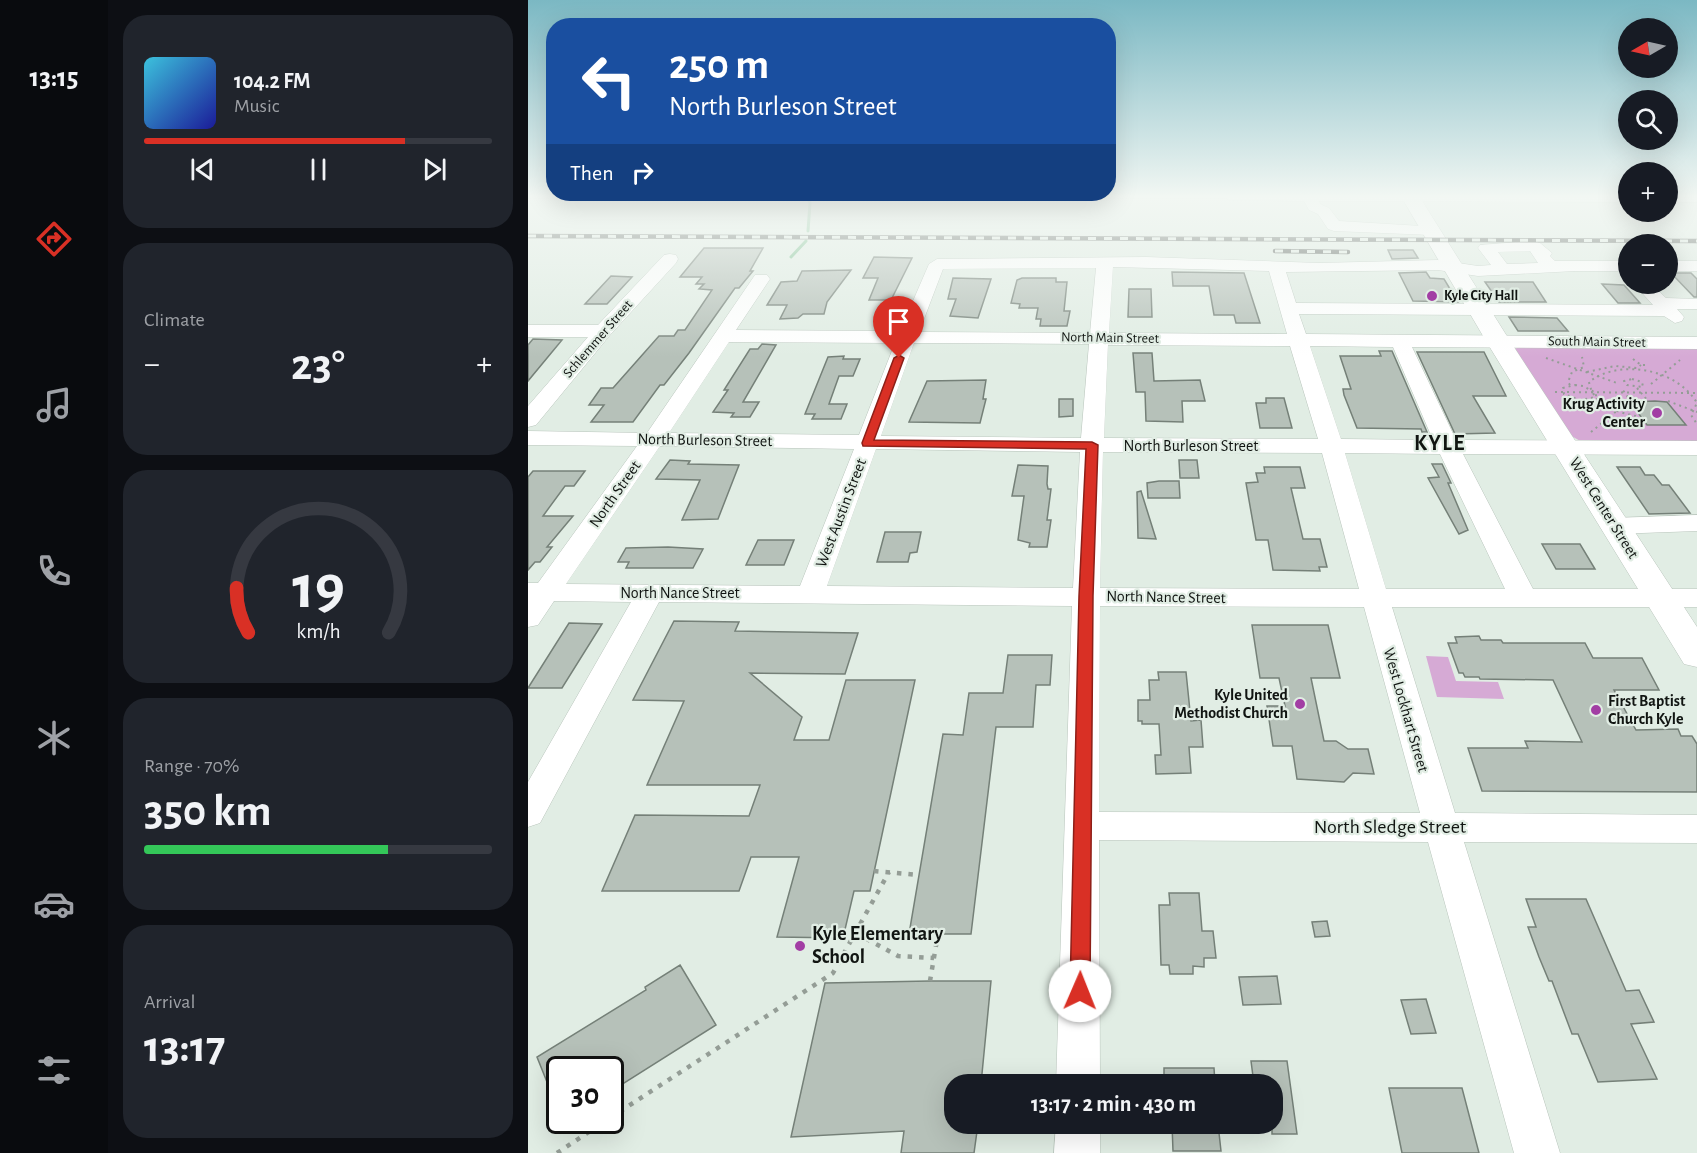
<!DOCTYPE html>
<meta charset="utf-8">
<style>
:root{--surface:#171b24;--page:#20242c;--text:#f1f3f6;--muted:#9ea1a6;--line:#363941;--accent:#d93025}
body{margin:0;font-family:"Alegreya Sans",sans-serif;background:var(--page);color:var(--text);height:100vh;display:flex;flex-direction:column;font-size:22px;white-space:nowrap}
*{box-sizing:border-box;margin:0}
p{font-size:20px;color:var(--muted)}
.icon{flex:none;width:33px;height:33px;fill:none;stroke:currentColor;stroke-width:2;stroke-linecap:round;stroke-linejoin:round}
.map{position:relative;flex:1;overflow:hidden}
.panel{display:flex;flex-direction:column;gap:15px;padding:15px;background:#0d0f14;width:420px}
.panel>*{flex:none}
.hud{position:absolute;left:18px;top:18px;width:570px;height:183px;border-radius:24px;box-shadow:0 6px 24px #0002;background:#1a4fa0;color:#fff;overflow:hidden}
.needle{width:39px;rotate:261deg}
.tools{position:absolute;left:1090px;top:18px;display:grid;gap:12px}
.tools a{display:grid;place-items:center;width:60px;height:60px;border-radius:50%;background:var(--surface);box-shadow:0 6px 24px #0002;font-size:30px}
.speed{position:absolute;left:18px;top:1056px;display:flex;gap:12px;font-size:30px;font-weight:700;text-align:center}
.speed>*{display:grid;place-content:center;width:78px;height:78px;border-radius:50%;background:var(--surface);box-shadow:0 6px 24px #0002;line-height:1}
.speed .limit{border:3px solid #111;border-radius:9px;background:#fff;color:#111}
.pin{position:absolute;display:grid;place-items:center;width:51px;height:51px;color:#fff;margin:-62px -26px;border-radius:50% 50% 50% 0;rotate:-45deg;box-shadow:0 0 6px #0007}
.pin .icon{rotate:45deg}
.me{position:absolute;width:66px;margin:-33px;rotate:1deg;stroke-linejoin:round;filter:drop-shadow(0 0 4px #0008)}
.turn{display:flex;align-items:center;gap:21px;height:126px;padding:0 24px;font-size:27px}
.turn .icon{width:78px;height:78px;stroke-width:2.5}
.turn b{display:block;font-size:42px;line-height:51px}
.then{display:flex;align-items:center;height:57px;padding:0 24px;background:#0003;gap:12px;font-size:22px}
.big{font-size:45px;font-weight:600;line-height:1.1}
.panel .widget{flex:1;display:flex;flex-direction:column;justify-content:center;gap:9px;min-width:0;padding:0 21px;border-radius:24px;background:var(--page)}
.panel .dial{align-items:center;gap:0}
.dial svg{height:156px;overflow:visible;fill:none;stroke:var(--line);stroke-width:7;stroke-linecap:round;text-anchor:middle}
.dial text{fill:var(--text);stroke:none}
.song{display:flex;align-items:center;gap:18px}
.cover{width:72px;height:72px;border-radius:9px;background:linear-gradient(135deg,hsl(190 70% 55%),hsl(240 70% 35%))}
.played{height:6px;border-radius:3px;background:linear-gradient(90deg,var(--accent) 75%,var(--line) 75%)}
.keys{display:flex;justify-content:space-around;direction:ltr}
.heat{display:flex;justify-content:space-between;align-items:center;font-size:33px;direction:ltr}
.charge{height:9px;border-radius:4px;background:linear-gradient(90deg,#34c759 70%,var(--line) 0)}
.trip{position:absolute;left:416px;top:1074px;width:339px;height:60px;border-radius:24px;background:var(--surface);box-shadow:0 6px 24px #0002;font-weight:600;line-height:60px;text-align:center}
main{display:flex;flex:1;min-height:0}
.tab-bar{display:flex;flex-direction:column;width:108px;justify-content:space-around;align-items:center;background:#090b0e;color:var(--muted)}
.tab-bar .icon{width:42px;height:42px}
.tab-bar .current{color:var(--accent)}
.tab-bar b{font-size:27px;color:var(--text)}
.map>svg:first-child{display:block}
.green{fill:#d6aad5}
.lines{fill:none;stroke-linecap:round;stroke-linejoin:round}
.stream{stroke:#77bd8c;stroke-width:3}
.building{fill:#b6c1b9;stroke:#758078;stroke-width:1.5}
.minor-casing{stroke:#b9c5bc;stroke-width:1}
.major-casing{stroke:#b9c5bc;stroke-width:1}
.path-far1{stroke:#949d96;stroke-width:2;stroke-dasharray:2 4;stroke-linecap:butt}
.path{stroke:#949d96;stroke-width:4.5;stroke-dasharray:4.5 7;stroke-linecap:butt}
.minor{fill:#fff;fill-rule:evenodd}
.major{fill:#fff;fill-rule:evenodd}
.rail-casing{stroke:#525954;stroke-width:4.5}
.rail{stroke:#e1ede4;stroke-width:3;stroke-dasharray:8;stroke-linecap:butt}
.route{fill:#d93025;stroke:#8d1f18;stroke-width:1.5}
.poi-dot{fill:#a23ea4;stroke:#e1ede4;stroke-width:2}
.labels{text-anchor:middle;dominant-baseline:central;stroke-width:4.5;stroke-linejoin:round;paint-order:stroke}
.far-poi-label{font-size:14px;font-weight:bold;fill:#111512;stroke:#e1ede4;text-anchor:start}
.far-street-label{font-size:14px;fill:#111512;stroke:#e1ede4}
.poi-label{font-size:16px;font-weight:bold;fill:#111512;stroke:#e1ede4;text-anchor:end}
.street-label{font-size:16px;fill:#111512;stroke:#e1ede4}
.near-street-label{font-size:20px;fill:#111512;stroke:#e1ede4}
.near-poi-label{font-size:20px;font-weight:bold;fill:#111512;stroke:#e1ede4;text-anchor:start}
.district-label{font-size:22px;font-weight:bold;letter-spacing:1.5px;fill:#111512;stroke:#e1ede4}
</style>
<main>
<nav class="tab-bar">
<b>13:15</b>
<svg class="icon current" aria-label="directions" viewBox="0 0 24 24"><path d="M12 3l9 9-9 9-9-9zM9 14v-3h6M13 9l2 2-2 2"/></svg>
<svg class="icon" aria-label="music" viewBox="0 0 24 24"><path d="M9 18V5l10-2v13"/><circle cx="6" cy="18" r="3"/><circle cx="16" cy="16" r="3"/></svg>
<svg class="icon" aria-label="phone" viewBox="0 0 24 24"><path d="M5 4h4l2 5-3 2q2 4 5 5l2-3 5 2v4C11 20 4 13 5 4z"/></svg>
<svg class="icon" aria-label="climate" viewBox="0 0 24 24"><path d="M12 3v18M4 7l16 10M4 17L20 7"/></svg>
<svg class="icon" aria-label="car" viewBox="0 0 24 24"><path d="M5 17H2v-5l4-1 3-4h7l3 4 3 1v5h-3M9 17h6M6 11h13"/><circle cx="7" cy="17" r="2"/><circle cx="17" cy="17" r="2"/></svg>
<svg class="icon" aria-label="filters" viewBox="0 0 24 24"><path d="M4 7h16M4 17h16"/><circle cx="9" cy="7" r="2"/><circle cx="15" cy="17" r="2"/></svg>
</nav>
<section class="panel">
<div class="widget">
<div class="song"><i class="cover"></i><div><b>104.2 FM</b><p>Music</p></div></div>
<div class="played"></div>
<div class="keys"><svg class="icon" aria-label="previous" viewBox="0 0 24 24"><path d="M18 5L8 12l10 7zM5 5v14"/></svg><svg class="icon" aria-label="pause" viewBox="0 0 24 24"><path d="M8 5v14M16 5v14"/></svg><svg class="icon" aria-label="next" viewBox="0 0 24 24"><path d="M6 5l10 7-10 7zM19 5v14"/></svg></div>
</div>
<div class="widget"><p>Climate</p>
<div class="heat"><a>−</a><b class="big">23°</b><a>+</a></div>
</div>
<div class="widget dial"><svg viewBox="0 0 100 80">
<path d="M14 69A42 42 0 1 1 86 69"/>
<path d="M14 69A42 42 0 0 1 8 46" stroke="#d93025"/>
<text x="50" y="56" font-size="32" font-weight="700">19</text>
<text x="50" y="72" font-size="11">km/h</text>
</svg></div>
<div class="widget"><p>Range · 70%</p><b class="big">350 km</b><div class="charge"></div></div>
<div class="widget"><p>Arrival</p><b class="big">13:17</b></div>
</section>
<div class="map">
<svg width="1169" height="1153" viewBox="0 0 1169 1153">
<rect width="100%" height="100%" fill="#e1ede4"/>
<path class="green" d="M992,347H1169V444L1054,442L1040,434L986,349Z
M898,656L920,657L928,681L970,682L976,699L909,697Z"/>
<g class="lines">
<path class="stream" d="M279,196L282,203L280,231
M263,257L278,241"/>
</g>
<path class="building" d="M176,248H235L222,271H225L211,288H207L161,353L136,385H132L105,422H63L76,405H61L73,388H85L131,336H146L150,330H157L184,290L171,289L176,284H168L174,277H152Z
M860,250H885L890,258L864,259Z
M346,257L384,258L363,300H341L350,278H335Z
M323,270L299,302L296,314H275L270,318L252,319L259,305H239L253,282L269,281L274,271Z
M644,272L716,273L732,323H708L706,315H686L681,286H645Z
M898,272L902,278L916,279L930,302L885,301L871,273Z
M1143,273H1163L1169,279V297H1166Z
M83,276L104,277L79,304H57Z
M425,278L463,279L450,318L422,316L428,299H420Z
M494,278H528V282H539L536,311H542L539,326H512L513,319H508L510,308H491L492,304L483,303L489,280Z
M957,282H1005L1018,302H971Z
M1074,284L1096,285L1112,303H1090Z
M601,289H623L624,317H600Z
M981,317L1029,318L1040,331H990Z
M5,339L34,340L0,381V345Z
M234,344L248,345L215,402H231L222,417H203L206,413L185,412L200,390H196L222,349H230Z
M851,351H864L899,432H894L893,429L829,428L816,395L815,389H823L812,356H853Z
M889,352H956L978,396H945L967,433L927,434Z
M605,353H624L626,381L672,380L677,401H654L655,422L618,421L617,392H608Z
M316,356L315,359H332L325,376H311L301,404H319L313,419H284L287,414H277L300,357Z
M458,380L455,399H458L452,423L381,422L399,381Z
M738,398H756L764,428H732L728,403H738Z
M531,399H545V416L531,417Z
M1127,401L1139,402L1158,425H1119L1102,402Z
M142,460L162,461L160,464L211,465L190,519L154,520L172,480L128,479Z
M651,460H669L671,478H652Z
M904,464H914L923,483H920L940,530L931,534L900,478L911,477Z
M490,465L520,466L519,484L520,489H523L519,520H523L519,547H501L502,543L490,540L496,496H484Z
M736,467H772L777,488H763L775,539H792L799,567H791L792,571L745,570L740,540H728L718,483L730,482L728,473H737Z
M1089,467H1112L1117,475H1126L1134,485H1141L1162,513L1121,514Z
M5,471H57L46,486H37L15,516H45L19,547H24L12,562H7L0,570V477Z
M631,481H651L652,498H620L619,483Z
M613,491L628,539L610,538L609,492Z
M357,532H393L389,552L382,553L380,562H349Z
M230,540H266L256,565H218Z
M1014,544H1052L1067,569H1028Z
M140,547L175,549L165,568H98L101,562H90L98,548Z
M146,621L211,622L207,631L330,633L317,674L222,673L274,717L266,740H301L318,680H387L342,891H326L315,938L249,937L271,857H223L211,891H74L107,815L221,816L232,785H119L156,701L105,700Z
M41,623L74,624L34,688H0Z
M724,625H800L812,678H783L796,741H808L820,749H840L846,774L825,773L816,782L769,779L764,746H745L739,706H757L751,678H732Z
M951,636L953,640H973L975,643H1057L1065,658H1114L1131,690H1086L1108,730L1150,729L1153,736H1164L1169,744V792L954,791L940,748H1000L997,741L1054,742L1025,680L952,679L951,677H937L935,673H931L920,643H929L927,637Z
M480,655H524L522,685H508L505,727H468L443,934H381L415,734L435,735L441,693H475Z
M630,672H658L663,721L673,720L675,747H661L663,773L628,774L627,755H633L631,724H614V721H610V700H622L621,680H631Z
M641,893H671L674,931H685L688,958H676V967L665,966V974H642L641,965H633L631,905H642Z
M998,899H1058L1098,991L1111,990L1126,1022L1103,1024L1129,1079L1070,1082L1050,1034H1044L1024,981H1021L1011,957L1000,927H1008Z
M799,921L802,936L787,937L784,922Z
M152,965L188,1025L82,1092V1070H32L31,1112L9,1057L118,990L117,987Z
M749,976L753,1004L715,1005L711,977Z
M402,981H463L453,1084H426V1124H450L446,1153H373L376,1131L263,1137L297,983Z
M898,999L908,1033L883,1034L873,1000Z
M723,1061H759L769,1134H744V1084H726Z
M636,1068H686L687,1084H636Z
M861,1088H934L951,1153H874Z
M644,1124H690L693,1151H645Z"/>
<g class="lines">
<g class="minor-casing">
<path id="minor" d="M694,196H1101V202L791,201L792,204L801,208L811,221L910,227L912,230L904,235L806,231L800,229L790,214L781,210L776,201L701,200Z
M1140,196H1169V202H1140Z
M1006,241L1012,243L1024,253L1022,256L1027,261H1101V271H1047L950,276L910,270L758,272L768,303L1125,305L1106,284H1123L1138,298L1169,299V309H1149L1156,317L1154,321L1147,323L1136,316L771,314L778,334L1169,337V349L884,347L928,440L1169,441V455L935,454L1005,589H1169V607H864L927,813L1169,815V843L936,842L1032,1153H986L900,842L571,840L572,1084H528L544,606L131,602L12,823L0,827V782L103,602L26,601L10,625L0,627V583H10L109,446L0,445V431L119,433L227,275H239L242,279L208,330L372,331L401,264L409,259L618,257L791,263L910,260L950,266L963,265L950,248L952,245ZM1002,251L1010,263L979,264L970,252ZM585,267L741,271L759,334L581,333ZM568,268L562,333L391,332L415,269ZM201,342L367,343L331,435L141,433ZM386,343L561,344L553,438L353,436ZM580,345L762,346L790,439L576,438ZM782,346L865,347L905,440L813,439ZM132,446L326,449L272,586L38,584ZM348,449L552,452L545,588L299,586ZM575,452L794,453L831,589L572,588ZM817,453L912,454L977,589H858ZM572,606L836,607L892,813L571,812Z
M142,254L148,255L150,259L148,263L82,335L8,425L0,427V406L60,337H0V325H70L136,255Z
M1140,261H1169V271H1140Z
M1169,515V531L1086,534L1077,531L1073,526L1077,521L1086,518Z
M528,1124H572V1153H526Z"/>
</g>
<g class="major-casing">
<path id="major" d="M873,196H891L982,341L1169,627V667L1156,664L958,341Z"/>
</g>
<path class="path-far1" d="M1018,358L1089,383
M1105,359L1113,365H1119
M1059,372L1087,366L1109,368L1113,365
M1104,379L1114,382L1115,387L1099,385L1096,381Z
M1123,384L1152,360
M1042,385L1040,382L1044,372L1056,367L1054,357
M1047,385L1055,386L1068,393V397L1052,400L1036,394L1035,388Z
M1109,388L1120,401
M1027,392L1169,393
M1140,401L1169,412
M1108,416C1088,412 1065,405 1061,382C1092,358 1149,369 1169,403L1163,415L1169,424
M1063,432L1102,400L1094,389"/>
<path class="path" d="M346,871L391,875
M328,933L370,956L406,958
M402,981L410,934
M82,1118L305,973L361,872
M29,1153L79,1120"/>
<use href="#minor" class="minor"/>
<use href="#major" class="major"/>
<g class="rail-casing">
<path id="rail" d="M0,236L1169,241
M747,251L820,252"/>
</g>
<use href="#rail" class="rail"/>
</g>
<linearGradient id="sky" x2="0" y2="1"><stop stop-color="#7bb8c3"/><stop offset="0.55" stop-color="#f2f7f3"/><stop offset="1" stop-color="#f2f7f3" stop-opacity="0"/></linearGradient>
<rect width="1169" height="357" fill="url(#sky)"/>
<path class="route" d="M371,355L376,358L346,440L564,442L570,445L565,596L562,991L559,997L552,1000L545,997L542,991L551,596L558,449L335,446L334,443L366,358Z"/>
<g class="poi-dot">
<circle cx="904" cy="296" r="6"/>
<circle cx="1129" cy="413" r="6"/>
<circle cx="772" cy="704" r="6"/>
<circle cx="1068" cy="710" r="6"/>
<circle cx="272" cy="946" r="6"/>
</g>
<g class="labels">
<g class="far-poi-label">
<text x="916" y="296">Kyle City Hall</text>
</g>
<g class="far-street-label">
<text transform="translate(582 338) rotate(1)">North Main Street</text>
<text transform="translate(70 339) rotate(-49)">Schlemmer Street</text>
<text transform="translate(1069 342) rotate(1)">South Main Street</text>
</g>
<g class="poi-label">
<text x="1117" y="404">Krug Activity<tspan x="1117" dy="18">Center</tspan></text>
<text x="760" y="695">Kyle United<tspan x="760" dy="18">Methodist Church</tspan></text>
<text x="1080" y="701" text-anchor="start">First Baptist<tspan x="1080" dy="18">Church Kyle</tspan></text>
</g>
<g class="street-label">
<text transform="translate(177 440) rotate(1)">North Burleson Street</text>
<text x="663" y="446">North Burleson Street</text>
<text transform="translate(87 494) rotate(-55)">North Street</text>
<text transform="translate(1076 508) rotate(58)">West Center Street</text>
<text transform="translate(313 513) rotate(-69)">West Austin Street</text>
<text x="152" y="593">North Nance Street</text>
<text transform="translate(638 597) rotate(1)">North Nance Street</text>
<text transform="translate(878 710) rotate(74)">West Lockhart Street</text>
</g>
<g class="near-street-label">
<text x="862" y="827">North Sledge Street</text>
</g>
<g class="near-poi-label">
<text x="284" y="934">Kyle Elementary<tspan x="284" dy="23">School</tspan></text>
</g>
<g class="district-label">
<text x="912" y="443">KYLE</text>
</g>
</g>
</svg>
<div class="tools">
<a><svg class="needle" viewBox="-14 -14 28 28"><path d="M0-13l5 13h-10z" fill="#e53935"/><path d="M0 13l5-13h-10z" fill="#9ea1a6"/></svg></a>
<a><svg class="icon" aria-label="search" viewBox="0 0 24 24"><circle cx="10" cy="10" r="6"/><path d="M15 15l6 6"/></svg></a>
<a>+</a>
<a>−</a>
</div>
<div class="speed"><div class="limit">30</div></div>
<div class="pin" style="left:371px;top:358px;background:#d93025"><svg class="icon" aria-label="arrive" viewBox="0 0 24 24"><path d="M6 21V4h12l-3 4 3 4H6"/></svg></div>
<svg class="me" style="left:552px;top:991px" viewBox="-20 -20 40 40"><circle r="19" fill="#fff"/><path d="M0-13L10 11 0 6-10 11z" fill="#d93025"/></svg>
<div class="trip">13:17 · 2 min · 430 m</div>
<div class="hud">
<div class="turn"><svg class="icon" aria-label="left" viewBox="0 0 24 24"><path d="M17 20v-9H6M10 6l-5 5 5 5"/></svg><div><b>250 m</b>North Burleson Street</div></div>
<div class="then">Then<svg class="icon" aria-label="right" viewBox="0 0 24 24"><path d="M7 20v-9h11M14 6l5 5-5 5"/></svg></div>
</div>
</div>
</main>
